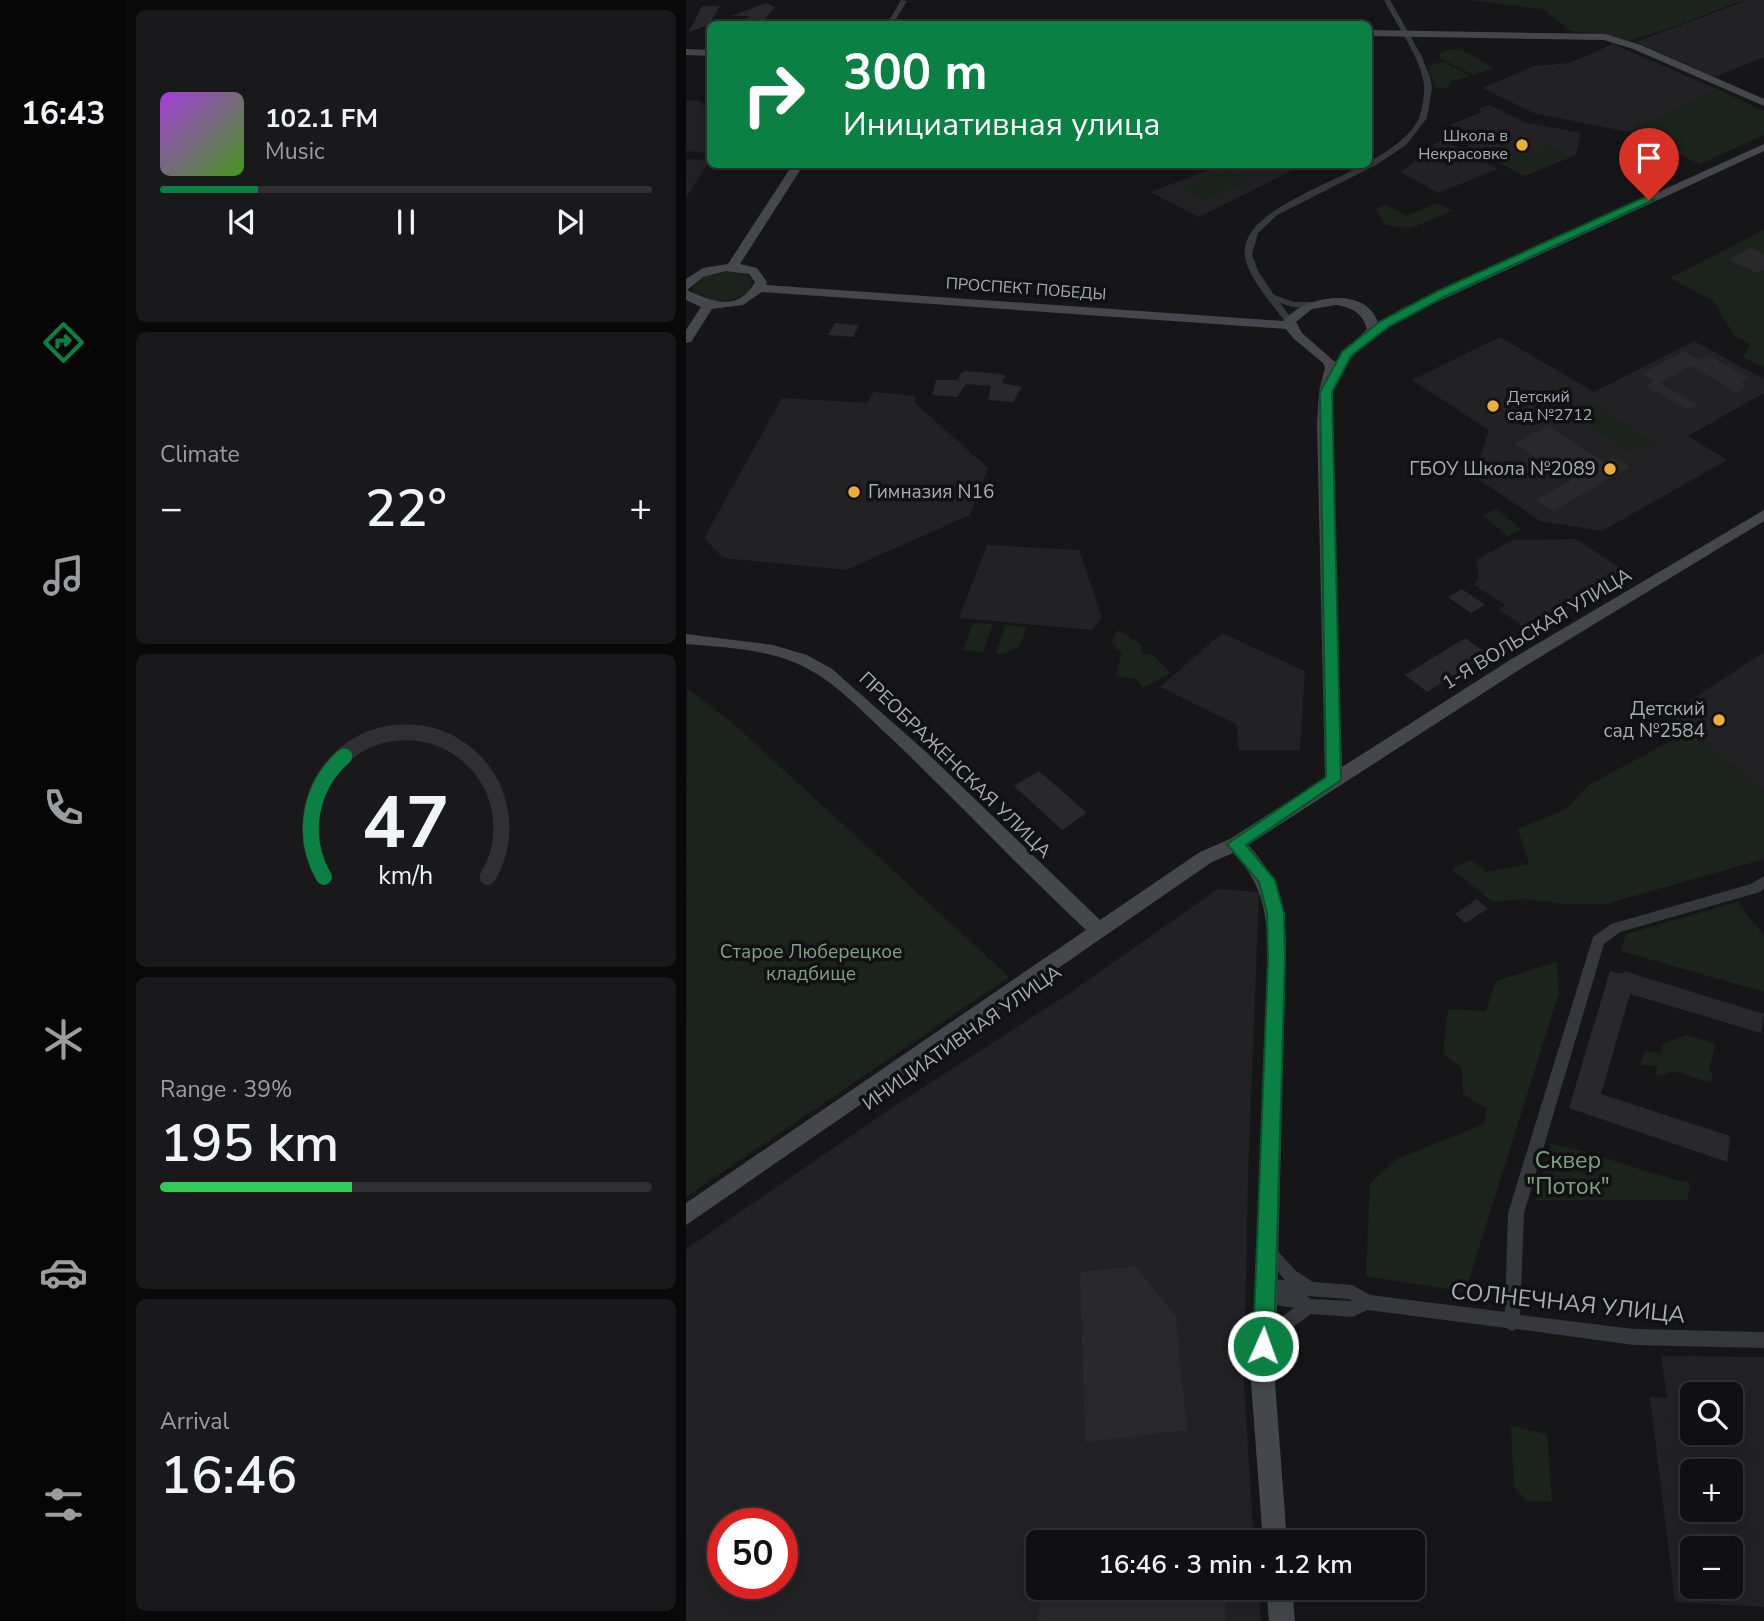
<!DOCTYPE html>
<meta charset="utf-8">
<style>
:root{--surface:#101012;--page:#19191b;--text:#f1f3f6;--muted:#9c9d9f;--line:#303032;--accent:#0b8043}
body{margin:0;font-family:"Nunito Sans",sans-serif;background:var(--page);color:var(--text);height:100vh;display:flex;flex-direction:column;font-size:26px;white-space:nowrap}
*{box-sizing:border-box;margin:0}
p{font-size:23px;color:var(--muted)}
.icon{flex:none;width:38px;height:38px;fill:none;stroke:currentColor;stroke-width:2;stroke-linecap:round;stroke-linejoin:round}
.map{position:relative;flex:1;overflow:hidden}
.side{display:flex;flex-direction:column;gap:10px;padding:10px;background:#09090a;width:560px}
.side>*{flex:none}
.guide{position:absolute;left:21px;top:21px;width:665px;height:147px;border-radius:10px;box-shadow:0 7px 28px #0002,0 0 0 2px var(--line);background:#0b8043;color:#fff;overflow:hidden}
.fabs{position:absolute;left:994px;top:1382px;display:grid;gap:14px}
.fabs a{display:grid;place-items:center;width:63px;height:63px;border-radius:10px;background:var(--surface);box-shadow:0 7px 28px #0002,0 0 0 2px var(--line);font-size:35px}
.speed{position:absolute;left:21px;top:1508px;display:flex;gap:14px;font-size:35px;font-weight:700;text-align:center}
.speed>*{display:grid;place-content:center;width:91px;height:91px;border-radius:50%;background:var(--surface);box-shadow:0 7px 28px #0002,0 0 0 2px var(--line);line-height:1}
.speed .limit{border:10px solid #d22;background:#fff;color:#111}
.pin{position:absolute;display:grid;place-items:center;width:60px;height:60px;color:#fff;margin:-72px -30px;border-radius:50% 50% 50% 0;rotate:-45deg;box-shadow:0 0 7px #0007}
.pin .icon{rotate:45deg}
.me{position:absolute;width:77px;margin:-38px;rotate:2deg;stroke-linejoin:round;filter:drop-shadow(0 0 5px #0008)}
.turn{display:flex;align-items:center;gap:24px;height:147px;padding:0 21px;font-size:32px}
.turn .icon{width:91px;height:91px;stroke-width:2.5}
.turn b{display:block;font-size:49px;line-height:60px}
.big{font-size:52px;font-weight:600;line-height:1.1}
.side .card{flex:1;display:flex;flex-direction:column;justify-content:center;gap:10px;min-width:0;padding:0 24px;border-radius:10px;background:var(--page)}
.side .dial{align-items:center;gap:0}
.dial svg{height:182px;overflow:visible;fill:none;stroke:var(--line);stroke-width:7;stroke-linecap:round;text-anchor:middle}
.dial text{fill:var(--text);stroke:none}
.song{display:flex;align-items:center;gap:21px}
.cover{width:84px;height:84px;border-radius:10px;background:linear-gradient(135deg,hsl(280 70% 55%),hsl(100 70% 35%))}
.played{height:7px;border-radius:4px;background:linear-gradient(90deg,var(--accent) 20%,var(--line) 20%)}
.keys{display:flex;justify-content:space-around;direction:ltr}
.heat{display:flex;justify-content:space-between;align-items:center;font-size:38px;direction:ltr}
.charge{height:10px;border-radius:5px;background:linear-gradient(90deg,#34c759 39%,var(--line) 0)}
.trip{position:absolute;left:340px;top:1530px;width:399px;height:70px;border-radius:10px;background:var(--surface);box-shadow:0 7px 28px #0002,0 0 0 2px var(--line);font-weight:600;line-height:70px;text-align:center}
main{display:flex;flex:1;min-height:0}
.menu{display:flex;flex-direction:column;width:126px;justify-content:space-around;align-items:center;background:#060607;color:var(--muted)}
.menu .icon{width:49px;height:49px}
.menu .on{color:var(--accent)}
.menu b{font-size:32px;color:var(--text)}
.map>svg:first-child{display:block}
.built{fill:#222225;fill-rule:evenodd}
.green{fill:#1c231d}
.building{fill:#29292c}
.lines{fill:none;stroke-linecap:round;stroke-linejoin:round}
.street{fill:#37383d;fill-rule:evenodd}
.secondary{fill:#45474c;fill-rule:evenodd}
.route{fill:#0b8043;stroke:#07532c;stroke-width:2}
.poi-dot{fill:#eaae3c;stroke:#111113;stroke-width:2.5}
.labels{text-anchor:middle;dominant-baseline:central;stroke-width:7;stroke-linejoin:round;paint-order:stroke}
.far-poi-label{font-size:16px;fill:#a8adb7;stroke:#111113;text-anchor:end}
.far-street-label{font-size:16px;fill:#a8adb7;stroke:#111113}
.poi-label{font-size:19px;fill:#a8adb7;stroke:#111113;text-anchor:end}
.street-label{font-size:19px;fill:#a8adb7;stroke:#111113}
.park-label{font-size:19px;fill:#80a182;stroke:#111113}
.near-park-label{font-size:23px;fill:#80a182;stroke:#111113}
.near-street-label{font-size:23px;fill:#a8adb7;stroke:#111113}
</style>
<main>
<nav class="menu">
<b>16:43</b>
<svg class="icon on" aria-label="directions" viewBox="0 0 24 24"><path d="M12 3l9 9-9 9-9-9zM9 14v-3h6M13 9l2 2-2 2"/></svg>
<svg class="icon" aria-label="music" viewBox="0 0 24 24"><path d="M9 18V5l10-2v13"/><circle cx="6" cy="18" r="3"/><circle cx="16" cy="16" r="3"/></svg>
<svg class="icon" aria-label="phone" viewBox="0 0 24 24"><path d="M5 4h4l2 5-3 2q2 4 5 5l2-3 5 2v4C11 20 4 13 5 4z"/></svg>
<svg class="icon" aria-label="climate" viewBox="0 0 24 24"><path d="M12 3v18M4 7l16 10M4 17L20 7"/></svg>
<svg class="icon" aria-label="car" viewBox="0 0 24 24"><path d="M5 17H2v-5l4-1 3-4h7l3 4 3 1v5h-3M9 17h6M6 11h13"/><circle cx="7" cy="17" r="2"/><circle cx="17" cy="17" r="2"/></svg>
<svg class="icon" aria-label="filters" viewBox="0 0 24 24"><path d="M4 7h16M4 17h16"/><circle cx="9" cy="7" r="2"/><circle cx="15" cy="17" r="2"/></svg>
</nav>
<section class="side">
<div class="card">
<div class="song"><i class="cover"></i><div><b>102.1 FM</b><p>Music</p></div></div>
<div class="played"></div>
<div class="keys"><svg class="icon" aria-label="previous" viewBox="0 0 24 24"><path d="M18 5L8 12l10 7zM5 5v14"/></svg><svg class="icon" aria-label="pause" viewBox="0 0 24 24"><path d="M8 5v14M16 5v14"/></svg><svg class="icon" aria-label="next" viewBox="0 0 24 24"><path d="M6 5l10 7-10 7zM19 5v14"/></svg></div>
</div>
<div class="card"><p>Climate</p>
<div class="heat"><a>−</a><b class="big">22°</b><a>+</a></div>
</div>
<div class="card dial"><svg viewBox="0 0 100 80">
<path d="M14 69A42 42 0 1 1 86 69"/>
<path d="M14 69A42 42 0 0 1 23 16" stroke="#0b8043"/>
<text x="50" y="56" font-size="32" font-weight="700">47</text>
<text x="50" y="72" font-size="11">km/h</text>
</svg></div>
<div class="card"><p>Range · 39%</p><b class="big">195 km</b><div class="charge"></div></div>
<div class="card"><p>Arrival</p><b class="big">16:46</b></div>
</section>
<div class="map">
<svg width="1078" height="1621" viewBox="0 0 1078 1621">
<rect width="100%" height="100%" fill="#161618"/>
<path class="built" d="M1059,1H1078V57L1029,77L950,42Z
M927,44L1031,89L943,132L848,113L796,88L848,66L883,63Z
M0,100L14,101L24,111L22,153L0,151Z
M804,105L838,122L895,133L890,155L838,176L760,134L766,124L796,112L793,109Z
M756,139L812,169L752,193L715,172Z
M0,159L24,160L0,198Z
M519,165H617L513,217L464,192L526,169Z
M814,337L908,392L1008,341L1078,379V393L1002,436L1041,460L916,531L854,521L788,476L803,430L726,380Z
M187,392L230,396L229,403L302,468L284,515L160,570L37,558L18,538L96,398L181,403Z
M890,539L942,573L845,632L813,609L819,605L788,585L793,577L790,560L827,540Z
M301,545L393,550L416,618L406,630L273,618Z
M536,633L619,671L614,750H553L550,724L474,687Z
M1078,652V789L982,715Z
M532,889L573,892L562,1177L558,1383L568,1542H352V1587H572L575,1621H0V1249L210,1105L385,992ZM37,1524H96V1584H37Z
M975,1356L1078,1357V1607L989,1602L964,1397L981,1398ZM1006,1395H1045V1433H1006ZM1006,1472H1045V1510H1006ZM1006,1549H1045V1587H1006Z"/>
<path class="green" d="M781,0H1078V1H1055L982,29L941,41L909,33L885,31L857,9Z
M767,49L776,50L808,68L787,75L754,58L753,53Z
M758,62L784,76L766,81L762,88L749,87L741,65Z
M1031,89L1078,111V135L1014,164L943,132Z
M861,144L883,156L838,174L816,162Z
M544,170L564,183L517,200L497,187Z
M752,203L766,211L725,228L700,225L689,209L701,205L720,216Z
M1078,230V368L1057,357L1064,344L1049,336L1027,301L984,278Z
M40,270L60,274L66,279L63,291C44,304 26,304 7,293L6,287L18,276Z
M901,401L970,443L948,455L880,412Z
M810,509L836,530L822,536L796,515Z
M287,623L307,624L297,652L277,650Z
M319,625L341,627L334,646L317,654L310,653Z
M432,630L456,645L455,653L467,655L485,673L457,688L450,679L430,676L436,651L429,650L430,645L424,644Z
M1,688L50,726L323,977L0,1197Z
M1003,731L1078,789V859L920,904H878L841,899L807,902L766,869L784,860L801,872L843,864L832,829L880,809L903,785Z
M1051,902L1078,935V992L935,951L940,934Z
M871,962L873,993L779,1292L680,1276L684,1183L711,1159L798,1124L801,1109L777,1094L776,1068L757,1054L762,1009L800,1011L810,981Z
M1000,1035L1029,1044L1023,1071L1027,1073L1025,1083L988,1071L976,1076L970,1074L971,1066L954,1065L958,1051L975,1053L977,1044Z
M864,1144C912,1152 956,1173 1004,1183L1001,1200H850Z
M825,1426L861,1434L866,1502L841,1501L828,1487Z"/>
<path class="building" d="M80,3L89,7L75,24H56L64,16H45Z
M16,6H34L23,25L3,32Z
M1065,248L1078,254V270L1071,273L1042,259Z
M149,323L173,325L167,337L142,335Z
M998,351L1012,359L1021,355L1063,378L1055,382L1061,386L1050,392L1005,366L974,383L1012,405L1002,410L959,386L968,381L955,374Z
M280,371L315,374L319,376L316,383L336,387L327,402L302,400L305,386L280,384L271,397L246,395L250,380H272L275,373Z
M861,426L919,462L927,457L944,467L867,511L850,500L886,480L828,444Z
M776,589L799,605L785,613L762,597Z
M779,638L802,654L741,692L719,675Z
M353,771L401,813L376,830L328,786Z
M791,899L802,909L779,923L769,914Z
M924,971L937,974L938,971L1078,1014L1075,1033L944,994L915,1094L1044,1136L1041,1162L883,1108Z
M449,1266L490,1316L501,1430L399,1442L394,1272Z
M356,1587H541L539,1621H351Z"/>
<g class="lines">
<path class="street" d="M215,0L221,1L207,24H201Z
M698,0H704L735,55L744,77L746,87L741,118L720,145L690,165L591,215L572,233L566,254L572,271L588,295L608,302H625L629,305C619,311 605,307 594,303L608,322L601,324C588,306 562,278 559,257C550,197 708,175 733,118C736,110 739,94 738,86C737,62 709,22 698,0Z
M1078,876V888L1074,892L934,932L918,944L838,1213L834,1315L948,1329L1078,1332V1348L948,1345L830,1329L826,1331L820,1328L682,1310L666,1317L625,1314L584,1344L578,1347L572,1344L570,1339L572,1334L608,1308L573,1302L571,1297L574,1291L571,1286L574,1281L579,1279L599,1280L575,1252L578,1247L583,1245L588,1247L610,1271L627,1282L666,1285L684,1295L819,1312L822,1213L907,937L925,924L1065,884ZM621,1296L663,1299L667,1301L625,1299Z"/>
<path class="secondary" d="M682,30L919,34L955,45L1078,99V106L947,49L918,40L682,36Z
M0,49L24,50V56L0,55Z
M1078,144V151L723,315C695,332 661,352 648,385C644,396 646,411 645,423L656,767L824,660L1078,510V521L836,668L562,845C589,873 598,904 600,942L589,1382L601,1542H577L565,1382L582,960C581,916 579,886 547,853L526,862L0,1225V1203L400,930C334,868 272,802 206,739C176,712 148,679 110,663C76,649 36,647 0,644V634L87,645L121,655L146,669L239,751L414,920L514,852L544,839L639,778L631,423L633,392L639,367L637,363L607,338L600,329L76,292L57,305L26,309L5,342L0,343V330L15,307L0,300V279L17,268L42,264L107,164H118L54,264L71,268L81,282L80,285L598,321C617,295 681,285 692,323L715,309ZM40,271L63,274L69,282C52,313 24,301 1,290L17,277ZM650,305C666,308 676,312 681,329L649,362L616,333L610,322L626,309Z
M580,1587H606L609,1621H583Z"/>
</g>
<path class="route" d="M959,197L968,200L760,296L702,327L665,356L646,392L655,780L560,845L589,880L598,913L599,960L588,1346L585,1353L577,1356L570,1353L567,1346L582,960L581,913L573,882L541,844L640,777L634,392L656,352L693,322L752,291Z"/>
<g class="poi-dot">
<circle cx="836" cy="145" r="7"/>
<circle cx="807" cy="406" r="7"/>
<circle cx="924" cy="469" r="7"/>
<circle cx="168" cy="492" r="7"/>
<circle cx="1033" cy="720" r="7"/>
</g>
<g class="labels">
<g class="far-poi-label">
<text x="822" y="136">Школа в<tspan x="822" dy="18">Некрасовке</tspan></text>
<text x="821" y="397" text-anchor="start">Детский<tspan x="821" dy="18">сад №2712</tspan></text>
</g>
<g class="far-street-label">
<text transform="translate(340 289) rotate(4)">ПРОСПЕКТ ПОБЕДЫ</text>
</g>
<g class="poi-label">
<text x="910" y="469">ГБОУ Школа №2089</text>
<text x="182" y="492" text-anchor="start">Гимназия N16</text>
<text x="1019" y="709">Детский<tspan x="1019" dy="22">сад №2584</tspan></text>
</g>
<g class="street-label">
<text transform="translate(851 629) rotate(-31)">1-Я ВОЛЬСКАЯ УЛИЦА</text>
<text transform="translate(269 765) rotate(44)">ПРЕОБРАЖЕНСКАЯ УЛИЦА</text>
<text transform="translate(276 1038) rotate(-35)">ИНИЦИАТИВНАЯ УЛИЦА</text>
</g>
<g class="park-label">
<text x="125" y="952">Старое Люберецкое<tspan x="125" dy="22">кладбище</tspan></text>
</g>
<g class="near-park-label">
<text x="882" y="1160">Сквер<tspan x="882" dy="26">"Поток"</tspan></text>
</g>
<g class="near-street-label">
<text transform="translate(882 1303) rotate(6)">СОЛНЕЧНАЯ УЛИЦА</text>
</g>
</g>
</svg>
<div class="fabs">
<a><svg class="icon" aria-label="search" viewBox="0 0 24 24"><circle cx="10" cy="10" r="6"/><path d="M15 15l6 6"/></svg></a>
<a>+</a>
<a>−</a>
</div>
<div class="speed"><div class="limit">50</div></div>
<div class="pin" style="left:963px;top:200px;background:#d93025"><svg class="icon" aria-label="arrive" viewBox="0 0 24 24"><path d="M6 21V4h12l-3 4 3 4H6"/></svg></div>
<svg class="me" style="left:577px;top:1346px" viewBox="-20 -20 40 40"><circle r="17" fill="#0b8043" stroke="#fff" stroke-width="3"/><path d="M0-11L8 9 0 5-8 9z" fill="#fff"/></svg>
<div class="trip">16:46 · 3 min · 1.2 km</div>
<div class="guide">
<div class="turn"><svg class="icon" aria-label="right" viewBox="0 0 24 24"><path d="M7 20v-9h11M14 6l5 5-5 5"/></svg><div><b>300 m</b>Инициативная улица</div></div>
</div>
</div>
</main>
